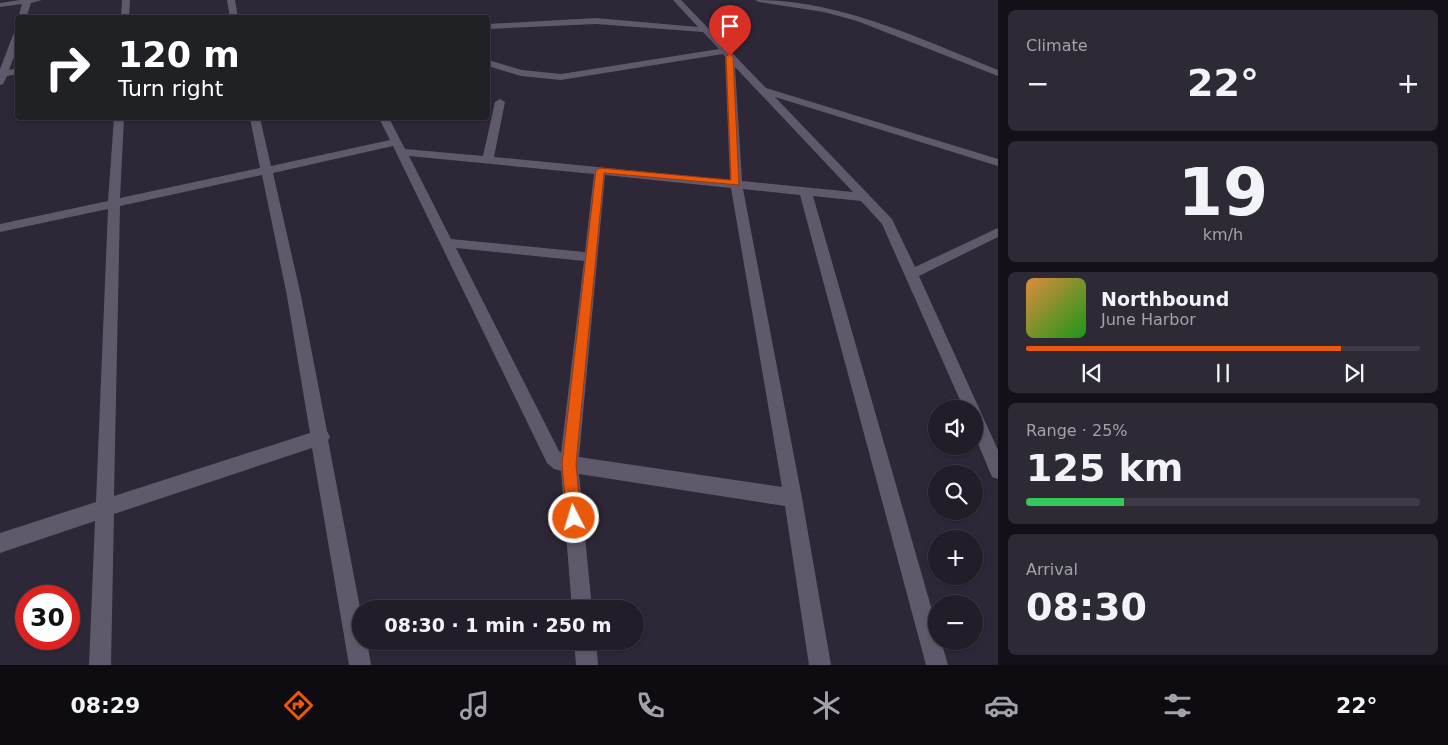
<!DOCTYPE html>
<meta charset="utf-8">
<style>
:root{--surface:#221d29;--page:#2e2a35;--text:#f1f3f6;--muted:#a2a2a8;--line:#3f3b46;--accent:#ea580c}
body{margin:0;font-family:"DejaVu Sans",sans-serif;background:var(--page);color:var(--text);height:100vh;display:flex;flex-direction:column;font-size:19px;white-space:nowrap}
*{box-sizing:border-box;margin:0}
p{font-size:16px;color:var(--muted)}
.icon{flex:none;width:28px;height:28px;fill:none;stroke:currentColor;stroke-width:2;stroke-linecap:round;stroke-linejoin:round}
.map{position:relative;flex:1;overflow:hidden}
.side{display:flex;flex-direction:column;gap:10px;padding:10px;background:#131017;width:450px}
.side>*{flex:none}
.banner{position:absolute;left:15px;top:15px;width:475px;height:105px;border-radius:5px;box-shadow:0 1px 4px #0004,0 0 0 1px var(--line);background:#202124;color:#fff;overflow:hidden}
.fabs{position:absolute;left:928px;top:400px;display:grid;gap:10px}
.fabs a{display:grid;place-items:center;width:55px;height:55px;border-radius:50%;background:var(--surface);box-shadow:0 1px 4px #0004,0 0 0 1px var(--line);font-size:25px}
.speed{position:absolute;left:15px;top:585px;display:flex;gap:10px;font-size:25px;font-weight:700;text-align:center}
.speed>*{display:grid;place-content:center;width:65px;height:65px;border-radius:50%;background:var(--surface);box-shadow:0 1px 4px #0004,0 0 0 1px var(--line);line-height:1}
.speed .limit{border:8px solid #d22;background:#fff;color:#111}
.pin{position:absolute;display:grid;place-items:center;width:42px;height:42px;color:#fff;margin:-51px -21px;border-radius:50% 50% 50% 0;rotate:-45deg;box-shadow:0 0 5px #0007}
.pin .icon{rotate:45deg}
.me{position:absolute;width:55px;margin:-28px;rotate:355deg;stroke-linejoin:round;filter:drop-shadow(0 0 4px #0008)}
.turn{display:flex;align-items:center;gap:18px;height:105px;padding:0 20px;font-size:22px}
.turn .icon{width:65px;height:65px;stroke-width:2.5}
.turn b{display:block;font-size:35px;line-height:42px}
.big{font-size:38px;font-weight:700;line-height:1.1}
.side .widget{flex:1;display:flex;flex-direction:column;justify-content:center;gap:8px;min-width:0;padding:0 18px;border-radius:8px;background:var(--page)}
.side .dial{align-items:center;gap:0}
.dial b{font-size:65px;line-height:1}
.song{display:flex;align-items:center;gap:15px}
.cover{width:60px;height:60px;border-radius:8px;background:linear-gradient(135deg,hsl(30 70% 55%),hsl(120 70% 35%))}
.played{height:5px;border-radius:2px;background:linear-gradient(90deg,var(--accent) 80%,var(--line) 80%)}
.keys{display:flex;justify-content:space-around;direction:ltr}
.heat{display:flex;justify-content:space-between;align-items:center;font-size:28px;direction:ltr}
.charge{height:8px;border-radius:4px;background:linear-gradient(90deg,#34c759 25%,var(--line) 0)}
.trip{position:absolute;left:352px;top:600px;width:292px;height:50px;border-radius:25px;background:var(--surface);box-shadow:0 1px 4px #0004,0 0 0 1px var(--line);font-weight:700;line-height:50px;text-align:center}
.tab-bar{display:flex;height:80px;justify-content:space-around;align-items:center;background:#0e0c10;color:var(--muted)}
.tab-bar .icon{width:35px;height:35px}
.tab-bar .on{color:var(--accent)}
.tab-bar b{font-size:22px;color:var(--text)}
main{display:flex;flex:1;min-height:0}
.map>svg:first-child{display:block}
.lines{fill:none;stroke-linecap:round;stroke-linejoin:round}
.street{fill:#60596c;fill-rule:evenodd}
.route{fill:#ea580c;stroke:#983908}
</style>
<main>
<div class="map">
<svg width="998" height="665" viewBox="0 0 998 665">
<rect width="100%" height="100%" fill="#2d2737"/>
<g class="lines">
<path class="street" d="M20,0H42L31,3L26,18H18L22,4L0,7V3Z
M122,0H130L129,18H121Z
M227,0H235L238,18H230Z
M673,0H681L766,88L998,159V166L775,97L892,219L915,267L998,228V237L919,276L998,450V479L992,477L974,434V409H964L882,224L861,201L813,196L936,624V641H941L948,665H926L800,195L743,189L802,498L831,665H809L785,506L579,474L592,609H572L561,471L554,469L547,463L393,146L273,173L301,296L327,431L330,437L328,440L361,613V641H367L371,665H349L312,448L114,514L111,665H89L95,521L0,553V533L96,502L108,209L0,232V224L108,201L114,118H124L120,198L260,168L250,118H260L271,166L390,140L379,118H389L405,149L483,156L495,102L500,99L505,102L494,157L730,180L725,56L723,54L561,80L521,76L488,66V60L522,70L561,74L719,49L703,32L596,24L488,29V24L596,18L698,27ZM735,67L853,192L742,181ZM409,156L594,174L585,252L451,239ZM262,175L287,296L310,433L114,496L120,206ZM605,175L731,188L782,487L579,457ZM456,248L584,261L561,453L559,451Z
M755,0C841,0 920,39 998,70V76L857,21L824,12L759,2Z
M350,15H387L391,18H346Z
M15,30H18V46L9,70L18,68V74L7,76L3,84L0,85V69Z
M574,641H596L598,665H576Z"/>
</g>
<path class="route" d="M730,54L733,56L739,185L604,173L576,464L581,518L579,524L574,526L569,524L567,518L562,464L596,170L600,168L731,180L726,56Z"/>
</svg>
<div class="fabs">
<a><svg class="icon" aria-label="sound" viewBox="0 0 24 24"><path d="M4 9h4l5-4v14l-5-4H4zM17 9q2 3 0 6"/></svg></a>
<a><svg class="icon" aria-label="search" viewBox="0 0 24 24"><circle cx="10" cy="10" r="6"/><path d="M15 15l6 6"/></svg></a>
<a>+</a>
<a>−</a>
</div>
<div class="speed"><div class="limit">30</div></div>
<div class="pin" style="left:730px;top:56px;background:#d93025"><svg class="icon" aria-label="arrive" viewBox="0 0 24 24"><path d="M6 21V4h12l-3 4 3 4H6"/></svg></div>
<svg class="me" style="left:574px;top:518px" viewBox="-20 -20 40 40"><circle r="17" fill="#ea580c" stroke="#fff" stroke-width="3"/><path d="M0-11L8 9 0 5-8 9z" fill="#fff"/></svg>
<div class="trip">08:30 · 1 min · 250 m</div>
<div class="banner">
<div class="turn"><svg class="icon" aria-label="right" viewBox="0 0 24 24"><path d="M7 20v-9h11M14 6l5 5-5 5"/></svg><div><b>120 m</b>Turn right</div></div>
</div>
</div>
<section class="side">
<div class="widget"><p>Climate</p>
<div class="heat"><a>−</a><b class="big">22°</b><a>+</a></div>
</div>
<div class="widget dial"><b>19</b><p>km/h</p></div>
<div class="widget">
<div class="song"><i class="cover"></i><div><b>Northbound</b><p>June Harbor</p></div></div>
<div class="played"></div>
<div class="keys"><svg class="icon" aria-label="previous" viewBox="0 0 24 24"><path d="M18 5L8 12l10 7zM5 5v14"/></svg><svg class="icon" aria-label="pause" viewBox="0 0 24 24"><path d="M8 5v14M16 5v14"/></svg><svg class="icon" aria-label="next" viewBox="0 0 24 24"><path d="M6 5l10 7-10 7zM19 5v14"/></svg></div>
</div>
<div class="widget"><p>Range · 25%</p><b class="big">125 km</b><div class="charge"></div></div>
<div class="widget"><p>Arrival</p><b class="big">08:30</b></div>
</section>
</main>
<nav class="tab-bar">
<b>08:29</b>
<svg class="icon on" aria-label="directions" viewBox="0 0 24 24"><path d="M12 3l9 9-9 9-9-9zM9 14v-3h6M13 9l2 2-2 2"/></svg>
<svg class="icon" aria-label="music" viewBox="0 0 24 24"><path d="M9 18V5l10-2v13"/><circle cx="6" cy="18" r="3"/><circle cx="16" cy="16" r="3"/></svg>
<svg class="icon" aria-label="phone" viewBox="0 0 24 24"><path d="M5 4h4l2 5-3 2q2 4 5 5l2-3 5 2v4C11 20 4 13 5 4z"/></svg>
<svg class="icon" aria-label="climate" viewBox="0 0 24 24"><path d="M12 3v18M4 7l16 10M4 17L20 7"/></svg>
<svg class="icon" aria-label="car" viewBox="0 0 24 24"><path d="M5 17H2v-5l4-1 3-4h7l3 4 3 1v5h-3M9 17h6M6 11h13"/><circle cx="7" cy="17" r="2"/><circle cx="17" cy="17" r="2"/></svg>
<svg class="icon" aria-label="filters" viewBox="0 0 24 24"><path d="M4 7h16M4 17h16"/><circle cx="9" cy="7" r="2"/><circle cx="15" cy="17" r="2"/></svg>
<b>22°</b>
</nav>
